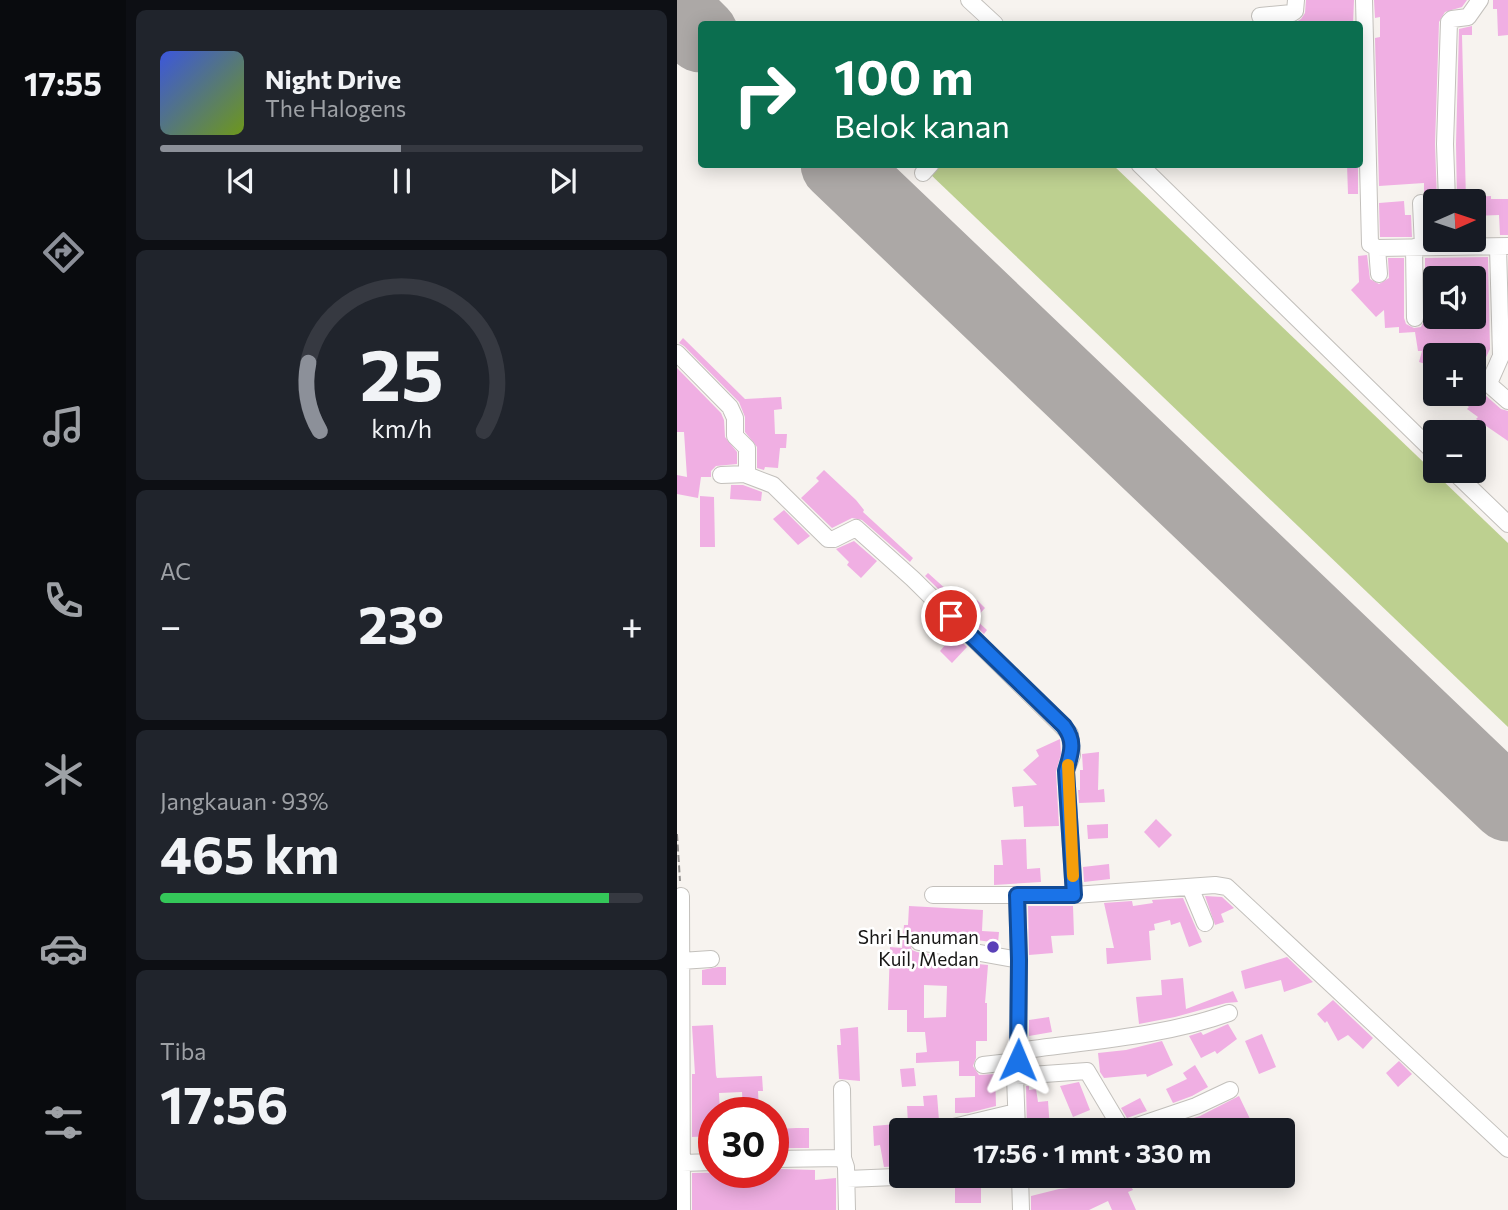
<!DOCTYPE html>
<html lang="id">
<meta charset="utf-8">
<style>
:root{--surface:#171b24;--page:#20242c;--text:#f1f3f6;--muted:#9ea1a6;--line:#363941;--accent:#8c9099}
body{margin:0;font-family:Commissioner,sans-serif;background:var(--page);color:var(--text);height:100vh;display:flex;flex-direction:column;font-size:26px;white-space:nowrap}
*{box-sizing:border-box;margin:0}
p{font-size:23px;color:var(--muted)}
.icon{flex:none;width:38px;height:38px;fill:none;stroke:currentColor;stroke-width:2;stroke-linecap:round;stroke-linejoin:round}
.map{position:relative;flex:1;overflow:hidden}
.side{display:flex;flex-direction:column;gap:10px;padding:10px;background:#0d0f14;width:551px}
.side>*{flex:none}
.guide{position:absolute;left:21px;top:21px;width:665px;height:147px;border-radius:7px;box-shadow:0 4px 18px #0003;background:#0b6e4f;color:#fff;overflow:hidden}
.needle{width:46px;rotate:87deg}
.controls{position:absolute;left:746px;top:189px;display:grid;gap:14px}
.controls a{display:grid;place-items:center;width:63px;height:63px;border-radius:7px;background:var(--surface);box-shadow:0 4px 18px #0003;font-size:35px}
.speed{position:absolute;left:21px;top:1097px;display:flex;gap:14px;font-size:35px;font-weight:700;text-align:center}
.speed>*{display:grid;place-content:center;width:91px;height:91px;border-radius:50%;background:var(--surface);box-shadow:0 4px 18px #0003;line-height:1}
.speed .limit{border:10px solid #d22;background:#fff;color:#111}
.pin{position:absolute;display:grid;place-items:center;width:60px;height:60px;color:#fff;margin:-30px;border:4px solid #fff;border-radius:50%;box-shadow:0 2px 7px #0007}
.me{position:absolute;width:77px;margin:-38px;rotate:1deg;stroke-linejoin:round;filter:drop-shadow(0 0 5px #0008)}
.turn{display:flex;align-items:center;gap:24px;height:147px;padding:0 21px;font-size:32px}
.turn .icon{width:91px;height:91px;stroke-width:2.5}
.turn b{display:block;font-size:49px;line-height:60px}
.big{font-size:52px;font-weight:700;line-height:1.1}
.side .widget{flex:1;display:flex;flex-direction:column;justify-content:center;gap:10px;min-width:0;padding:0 24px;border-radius:10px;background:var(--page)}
.side .dial{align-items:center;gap:0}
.dial svg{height:182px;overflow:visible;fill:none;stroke:var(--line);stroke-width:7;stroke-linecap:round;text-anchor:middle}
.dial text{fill:var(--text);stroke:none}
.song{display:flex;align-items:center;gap:21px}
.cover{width:84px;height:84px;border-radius:10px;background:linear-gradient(135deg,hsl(230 70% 55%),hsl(80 70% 35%))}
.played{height:7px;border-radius:4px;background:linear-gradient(90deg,var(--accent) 50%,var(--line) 50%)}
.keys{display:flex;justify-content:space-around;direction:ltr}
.heat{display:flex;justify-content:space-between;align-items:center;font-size:38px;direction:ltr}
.charge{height:10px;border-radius:5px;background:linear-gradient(90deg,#34c759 93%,var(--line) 0)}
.trip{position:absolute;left:212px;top:1118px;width:406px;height:70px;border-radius:7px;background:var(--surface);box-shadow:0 4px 18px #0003;font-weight:700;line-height:70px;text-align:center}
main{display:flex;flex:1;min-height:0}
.tabs{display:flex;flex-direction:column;width:126px;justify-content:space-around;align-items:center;background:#090b0e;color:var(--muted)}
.tabs .icon{width:49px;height:49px}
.tabs .selected{color:var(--accent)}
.tabs b{font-size:32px;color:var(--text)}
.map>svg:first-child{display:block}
.green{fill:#bdd090}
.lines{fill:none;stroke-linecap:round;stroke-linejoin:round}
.runway{stroke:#aca8a6;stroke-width:75}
.building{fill:#f0afe3;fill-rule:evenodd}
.minor-casing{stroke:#c3c0bc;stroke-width:18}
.path{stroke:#959290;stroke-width:2;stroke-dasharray:7 3.5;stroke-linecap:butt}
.minor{stroke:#fff;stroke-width:16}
.route-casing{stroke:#114b97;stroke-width:18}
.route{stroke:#1a73e8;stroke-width:12}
.slow{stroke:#f59e0b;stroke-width:12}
.poi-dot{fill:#5a40b8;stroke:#fff;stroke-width:2.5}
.labels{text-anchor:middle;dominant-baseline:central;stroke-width:5;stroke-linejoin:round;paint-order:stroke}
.poi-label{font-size:19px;fill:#181716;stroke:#fff;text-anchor:end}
</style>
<main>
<nav class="tabs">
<b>17:55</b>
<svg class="icon selected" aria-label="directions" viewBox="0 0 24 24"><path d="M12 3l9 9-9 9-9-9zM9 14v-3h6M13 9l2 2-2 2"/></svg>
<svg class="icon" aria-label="music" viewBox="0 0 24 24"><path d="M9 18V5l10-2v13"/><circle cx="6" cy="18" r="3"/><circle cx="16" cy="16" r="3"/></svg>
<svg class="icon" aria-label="phone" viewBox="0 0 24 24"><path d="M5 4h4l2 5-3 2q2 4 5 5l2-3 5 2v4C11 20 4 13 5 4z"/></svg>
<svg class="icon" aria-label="climate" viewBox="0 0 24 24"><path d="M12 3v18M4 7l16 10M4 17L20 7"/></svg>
<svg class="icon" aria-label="car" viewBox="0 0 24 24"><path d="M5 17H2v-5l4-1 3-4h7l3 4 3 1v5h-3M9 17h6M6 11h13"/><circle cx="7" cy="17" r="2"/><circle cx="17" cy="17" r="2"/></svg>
<svg class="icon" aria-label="filters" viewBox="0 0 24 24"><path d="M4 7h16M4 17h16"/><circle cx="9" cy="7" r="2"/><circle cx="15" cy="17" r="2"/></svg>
</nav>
<section class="side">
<div class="widget">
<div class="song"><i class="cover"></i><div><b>Night Drive</b><p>The Halogens</p></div></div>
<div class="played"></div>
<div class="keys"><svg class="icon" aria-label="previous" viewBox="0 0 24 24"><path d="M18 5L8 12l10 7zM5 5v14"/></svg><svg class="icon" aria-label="pause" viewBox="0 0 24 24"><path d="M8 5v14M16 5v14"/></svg><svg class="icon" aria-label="next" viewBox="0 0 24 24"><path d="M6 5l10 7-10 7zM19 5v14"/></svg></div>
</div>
<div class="widget dial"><svg viewBox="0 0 100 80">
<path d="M14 69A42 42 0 1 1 86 69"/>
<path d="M14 69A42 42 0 0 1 9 39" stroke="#8c9099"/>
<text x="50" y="56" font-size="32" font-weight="700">25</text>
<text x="50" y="72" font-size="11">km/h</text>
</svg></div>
<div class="widget"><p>AC</p>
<div class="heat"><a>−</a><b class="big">23°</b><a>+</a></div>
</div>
<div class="widget"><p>Jangkauan · 93%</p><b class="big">465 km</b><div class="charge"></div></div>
<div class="widget"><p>Tiba</p><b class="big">17:56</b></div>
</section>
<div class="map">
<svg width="831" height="1210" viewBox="0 0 831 1210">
<rect width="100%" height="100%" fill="#f7f3ef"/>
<path class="green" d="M258,164L436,165L831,543V727L251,172Z"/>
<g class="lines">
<path class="runway" d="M0,11L24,35
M161,164L831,804"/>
</g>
<path class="building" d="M629,0H677L676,24H605L617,23L624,19L628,13Z
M697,0H790L785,7L768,12L762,22L758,144L760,201L758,237L754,202L747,193V183L702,186L698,38L703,37V17L698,18Z
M816,0H831V35L821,36L820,9H816Z
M795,26V35H785L789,201H780L779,144L782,29Z
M670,164H681V194H671Z
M814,196V199H831V235H823L822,215L796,216V197Z
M727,201L728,215H734L735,237H703L702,203Z
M690,255L693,279L702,284L712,278L711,258H727V318L729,324L737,328L744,327L748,319V258L811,257L813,349L798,380L803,384L808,395L824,409L831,411V441L799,419L801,417L790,409L792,407L774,394H796V355H758V367L742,362L745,351H741L738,332L722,333V327L708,328L707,310L699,317L674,290L682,282L681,256ZM758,278H796V317H758Z
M6,338L68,399L104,397L105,409L97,410L98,434H110L109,448H103L101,468L88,467L87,470L80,468V447L68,432V417L62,402L7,346L2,343Z
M0,368L44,413L47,420L48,437L60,452V464L39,466L34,471V477H24L21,498L0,494V475L10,477L7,432H0Z
M147,470L179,500L187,510L186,512L236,558L233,562L185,520L175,518L155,528L124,498L142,481L139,478Z
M54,485H66L85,492L84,501L53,499Z
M23,496L37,497L38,547H23Z
M107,510L133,536L121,545L96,519Z
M177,541L200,561L184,578L170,565L172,562L159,549Z
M251,573L291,609L300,600L308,608L298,619L310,630L307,634L248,576Z
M253,611L290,647L275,663L263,651L274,638L251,613Z
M383,739L384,754L379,772L382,826L347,827L346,806L337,807L335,787L360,785L346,770L362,756L359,750Z
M422,752L421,790L427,789L428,802L402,803L401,790H403V770H406L405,754Z
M479,819L495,835L482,848L467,832Z
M431,824V838L411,839L410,825Z
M349,839L350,869L363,868L364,882L317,885V865H326L324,840Z
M432,864L433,879L407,882L406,867Z
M528,896L545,897L557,908L544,914L547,922L538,925Z
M506,898L525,942L512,947L503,922L494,925L493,920L477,924L478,930L472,931L474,960L430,964L429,948H437L427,903L455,901L456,906L476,903L475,900Z
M232,906L306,910L305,931L322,932L321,943L243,932L234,935L232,941L235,950L240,952L272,958L271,961L311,965L308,1003H310V1041H299V1058L296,1066L302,1075L318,1074L319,1106L291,1113H278V1098L298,1097V1076H282V1061L239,1063V1053L250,1052L248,1032H230V1010H211L213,947L225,948L227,925H231ZM247,985L270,986L269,1017L247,1018Z
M351,906H396L397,935L374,936L376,953L352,955Z
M610,957L636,982L607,992L604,980L568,989L564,971Z
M41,967H49V985H25V970Z
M506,978L509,1009L556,991L561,1002L549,1003L498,1017L462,1024L459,997L485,995L484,980Z
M656,1000L696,1038L686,1049L671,1035L661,1041L650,1021L648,1023L640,1014Z
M372,1017L375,1032L352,1036V1020Z
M551,1024L560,1039L540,1054L538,1051L524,1058L512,1036L524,1032L526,1035Z
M36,1025L39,1075L40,1078L85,1076L86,1091H81L82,1113H66L65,1092L42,1093L43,1113H37V1117L33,1118L34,1136L15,1137V1074H18L15,1026Z
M181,1027L183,1081L162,1079L160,1045H164L163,1029Z
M585,1034L599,1067L582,1074L568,1041Z
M485,1041L496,1065L470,1077L469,1074L427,1078L423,1072L421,1053L449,1050Z
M722,1061L735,1074L721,1087L709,1073Z
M518,1065L531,1087L515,1096L496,1103L489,1089L510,1079L506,1073Z
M237,1068L239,1086L225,1087L223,1069Z
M402,1082L413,1110L396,1117L383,1086Z
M349,1086H352V1090L359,1089L361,1102L371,1101L373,1130H350Z
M260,1095L262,1120L256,1123L254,1130H246L245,1123H231L230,1106H247L246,1096Z
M562,1096L575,1123L560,1130H528L525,1125L510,1130H479L523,1116Z
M463,1098L470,1111L450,1118L444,1108Z
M220,1124L222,1146H224V1166L207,1167L203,1145L197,1146L196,1126Z
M119,1128H132V1148H102L101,1129Z
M104,1169L138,1170V1180L159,1178V1210H15V1173L96,1172V1170Z
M440,1176H449L456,1190L451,1192L459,1210H435L431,1201L412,1210H354V1196L382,1189L417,1186Z
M278,1179L304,1180V1203H278Z"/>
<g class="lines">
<g class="minor-casing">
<path id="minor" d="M292,0L318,24
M687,0L693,244L700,248L831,246
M583,16L615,13L618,11L619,0
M462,164L758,453
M246,173L254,164
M770,201L768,144L772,22L775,19L791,17L803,0
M744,203L746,247
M737,247L738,318
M821,247L824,356L813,381L815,387L831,401
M700,248L702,274
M0,353L53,407L58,418V436L70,448V475L96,485L151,539H157L179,528L236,579L393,734L395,755L389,771L397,895
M776,471L831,524
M44,475L70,474
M513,887L528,923
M256,895H397L538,885L550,887L831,1149
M340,895L342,960L341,1061L338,1076L340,1130
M4,896L5,1210
M242,942L342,960
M4,961L34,959
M341,1051C411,1041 485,1037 552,1013
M306,1065L341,1061
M338,1076L410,1071L444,1128L448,1130L519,1106L553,1090
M165,1089L166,1158L169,1167L170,1210
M264,1130L339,1112
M96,1159L166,1158
M5,1163L37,1162
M343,1176L344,1210
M170,1179L243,1176"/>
</g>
<path class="path" d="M0,834L3,881"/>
<use href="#minor" class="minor"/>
</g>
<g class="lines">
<g class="route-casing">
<path id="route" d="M274,616L387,726C399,742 394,753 389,771L397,895H340L342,960L341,1060"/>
</g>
<use href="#route" class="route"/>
<path class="slow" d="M391,765L396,876"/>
</g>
<circle class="poi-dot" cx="316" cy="947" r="7"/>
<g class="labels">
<g class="poi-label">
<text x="302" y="936">Shri Hanuman<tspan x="302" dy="22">Kuil, Medan</tspan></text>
</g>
</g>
</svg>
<div class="controls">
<a><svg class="needle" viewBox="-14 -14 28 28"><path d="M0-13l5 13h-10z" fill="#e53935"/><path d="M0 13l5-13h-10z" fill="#9ea1a6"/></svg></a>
<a><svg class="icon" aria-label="sound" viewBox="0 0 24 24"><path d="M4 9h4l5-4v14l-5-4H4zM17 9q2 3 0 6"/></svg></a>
<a>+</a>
<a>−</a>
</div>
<div class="speed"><div class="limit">30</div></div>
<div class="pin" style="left:274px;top:616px;background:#d93025"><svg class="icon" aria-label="arrive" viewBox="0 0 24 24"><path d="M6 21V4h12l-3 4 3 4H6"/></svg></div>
<svg class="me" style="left:341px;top:1060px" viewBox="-20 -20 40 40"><path d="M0-17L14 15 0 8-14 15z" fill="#1a73e8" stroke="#fff" stroke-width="4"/></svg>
<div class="trip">17:56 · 1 mnt · 330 m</div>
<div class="guide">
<div class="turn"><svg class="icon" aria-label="right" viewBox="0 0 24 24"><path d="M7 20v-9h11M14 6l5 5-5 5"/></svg><div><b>100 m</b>Belok kanan</div></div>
</div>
</div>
</main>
